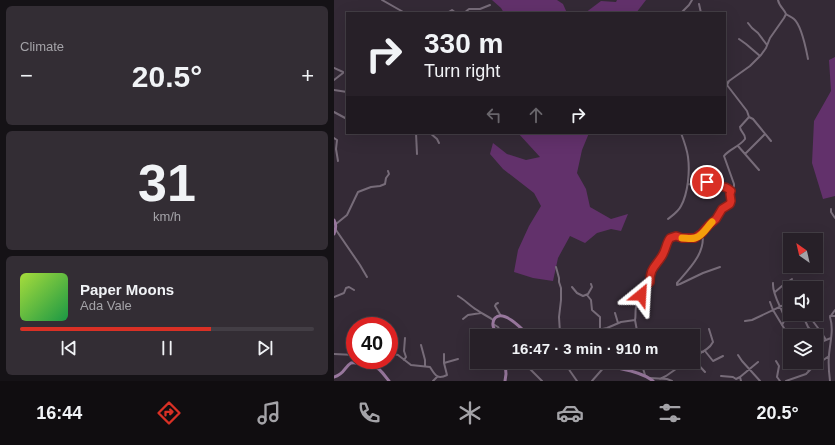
<!DOCTYPE html>
<meta charset="utf-8">
<style>
:root{--surface:#272028;--page:#332d34;--text:#f1f3f6;--muted:#a4a3a8;--line:#433e45;--accent:#d93025}
body{margin:0;font-family:Helvetica,sans-serif;background:var(--page);color:var(--text);height:100vh;display:flex;flex-direction:column;font-size:15px;white-space:nowrap}
*{box-sizing:border-box;margin:0}
p{font-size:13px;color:var(--muted)}
.icon{flex:none;width:22px;height:22px;fill:none;stroke:currentColor;stroke-width:2;stroke-linecap:round;stroke-linejoin:round}
.map{position:relative;flex:1;overflow:hidden}
.drawer{display:flex;flex-direction:column;gap:6px;padding:6px;background:#151216;width:334px}
.drawer>*{flex:none}
.guide{position:absolute;left:12px;top:12px;width:380px;height:122px;border-radius:0px;box-shadow:0 4px 16px #0002,0 0 0 1px var(--line);background:#272028;color:var(--text);overflow:hidden}
.needle{width:26px;rotate:326deg}
.fabs{position:absolute;left:449px;top:233px;display:grid;gap:8px}
.fabs a{display:grid;place-items:center;width:40px;height:40px;border-radius:0px;background:var(--surface);box-shadow:0 4px 16px #0002,0 0 0 1px var(--line);font-size:20px}
.speed{position:absolute;left:12px;top:317px;display:flex;gap:8px;font-size:20px;font-weight:700;text-align:center}
.speed>*{display:grid;place-content:center;width:52px;height:52px;border-radius:50%;background:var(--surface);box-shadow:0 4px 16px #0002,0 0 0 1px var(--line);line-height:1}
.speed .limit{border:6px solid #d22;background:#fff;color:#111}
.pin{position:absolute;display:grid;place-items:center;width:34px;height:34px;color:#fff;margin:-17px;border:2px solid #fff;border-radius:50%;box-shadow:0 1px 4px #0007}
.me{position:absolute;width:44px;margin:-22px;rotate:27deg;stroke-linejoin:round;filter:drop-shadow(0 0 3px #0008)}
.turn{display:flex;align-items:center;gap:14px;height:84px;padding:0 12px;font-size:18px}
.turn .icon{width:52px;height:52px;stroke-width:2.5}
.turn b{display:block;font-size:28px;line-height:34px}
.lanes{display:flex;align-items:center;height:38px;padding:0 12px;background:#0003;justify-content:center;gap:20px;direction:ltr}
.lanes .off{opacity:.35}
.big{font-size:30px;font-weight:800;line-height:1.1}
.drawer .widget{flex:1;display:flex;flex-direction:column;justify-content:center;gap:6px;min-width:0;padding:0 14px;border-radius:6px;background:var(--page)}
.drawer .dial{align-items:center;gap:0}
.dial b{font-size:52px;line-height:1}
.song{display:flex;align-items:center;gap:12px}
.cover{width:48px;height:48px;border-radius:6px;background:linear-gradient(135deg,hsl(80 70% 55%),hsl(140 70% 35%))}
.played{height:4px;border-radius:2px;background:linear-gradient(90deg,var(--accent) 65%,var(--line) 65%)}
.keys{display:flex;justify-content:space-around;direction:ltr}
.heat{display:flex;justify-content:space-between;align-items:center;font-size:22px;direction:ltr}
.trip{position:absolute;left:136px;top:329px;width:230px;height:40px;border-radius:0px;background:var(--surface);box-shadow:0 4px 16px #0002,0 0 0 1px var(--line);font-weight:800;line-height:40px;text-align:center}
.tab-bar{display:flex;height:64px;justify-content:space-around;align-items:center;background:#100d10;color:var(--muted)}
.tab-bar .icon{width:28px;height:28px}
.tab-bar .on{color:var(--accent)}
.tab-bar b{font-size:18px;color:var(--text)}
main{display:flex;flex:1;min-height:0}
.map>svg:first-child{display:block}
.green{fill:#62316b}
.lines{fill:none;stroke-linecap:round;stroke-linejoin:round}
.minor{stroke:#776c79;stroke-width:2}
.major{stroke:#99789e;stroke-width:3}
.route-casing{stroke:#8d1f18;stroke-width:10}
.route{stroke:#d93025;stroke-width:7}
.slow{stroke:#f59e0b;stroke-width:7}
</style>
<main>
<section class="drawer">
<div class="widget"><p>Climate</p>
<div class="heat"><a>−</a><b class="big">20.5°</b><a>+</a></div>
</div>
<div class="widget dial"><b>31</b><p>km/h</p></div>
<div class="widget">
<div class="song"><i class="cover"></i><div><b>Paper Moons</b><p>Ada Vale</p></div></div>
<div class="played"></div>
<div class="keys"><svg class="icon" aria-label="previous" viewBox="0 0 24 24"><path d="M18 5L8 12l10 7zM5 5v14"/></svg><svg class="icon" aria-label="pause" viewBox="0 0 24 24"><path d="M8 5v14M16 5v14"/></svg><svg class="icon" aria-label="next" viewBox="0 0 24 24"><path d="M6 5l10 7-10 7zM19 5v14"/></svg></div>
</div>
</section>
<div class="map">
<svg width="501" height="381" viewBox="0 0 501 381">
<rect width="100%" height="100%" fill="#342a36"/>
<path class="green" d="M158,0H223L229,4L233,13H170L167,8Z
M283,0H312L302,13H251L267,1L282,2Z
M501,57V196L489,199L478,163L480,121L497,91L495,60Z
M184,133H255L248,150L243,173L252,189L256,207L277,219L294,214L287,231L277,229L263,233L251,243L236,236L224,258L219,281L199,278L180,272L184,250L195,226L207,206L200,193L169,169L156,154L159,143L173,154L192,160L206,157Z"/>
<g class="lines">
<path class="minor" d="M48,0L71,13
M444,0C445,6 450,9 452,14C455,16 458,17 460,19C468,26 472,49 474,59
M365,4L367,13
M113,13L118,10L122,13
M130,13L135,9H146L156,5
M347,13L355,5L358,0
M414,23L418,28L424,33L433,45
M405,39L412,44L426,56
M0,68L9,72V73L0,80
M391,77L393,83
M0,90L13,92
M0,112L13,119
M82,133L83,154
M96,133L103,139L105,143
M0,138L3,140L2,149L4,161
M437,141L419,119L415,117L413,111L393,85L395,81L416,66L427,55L432,48L436,38L450,18L452,14
M404,146L425,170
M411,154L431,134
M354,184C357,184 361,185 364,184C373,183 377,178 385,186C391,187 392,187 397,191
M497,209V212L501,218
M334,219C339,215 344,212 347,206C354,193 356,172 354,157C353,149 350,141 347,133
M2,224L13,215L24,192L37,187L46,186L51,184L52,178L55,174L54,171
M2,230L26,265L33,277
M368,233C373,252 354,270 343,283V285L346,284L369,273L386,267
M222,267L225,278V282L227,288V300L225,317L226,333L228,336
M439,283C438,295 448,308 451,319L448,325
M238,287L243,293L249,296L254,294L258,287L257,284
M441,292L448,286L458,279
M253,295L257,300L258,310L266,317V330
M124,296C131,300 136,306 143,310C148,314 154,316 159,320
M0,297L10,293L12,288L15,287L20,290
M436,302L439,310L456,338
M164,303L162,304L161,306L167,316
M281,313L284,323
M496,316H501
M129,319L134,315L147,313
M451,319H462L469,316L474,327L482,336
M301,320L304,336
M478,320L487,332L492,340
M411,321L418,320L456,302
M159,324L164,327L169,336
M258,336L262,331L264,330L273,328L287,322L301,320C302,316 301,312 302,307C304,299 310,288 316,282V274L320,267L328,257L334,241L336,238L341,236L347,238H361L368,233L375,225L382,219L388,209L396,205L397,201L396,194L400,186V184L390,156C395,149 405,147 411,139C412,134 406,132 406,127L415,117
M350,336H352
M482,337L485,343
M482,344L497,338
M87,345L91,360V366
M359,345L363,351L369,352
M371,351L379,361L389,356
M0,354L21,355
M55,354H60L64,355L77,365L96,367C101,375 103,380 113,375L110,363V354
M404,355L408,361L426,381
M359,357C366,353 375,350 379,342L375,329
M359,359L371,372
M70,360L72,357L70,351L71,338
M442,361L445,366L443,377L446,381
M189,362L208,381
M232,362L236,371L243,381
M295,362L298,371
M307,362L311,375
M345,362L347,366
M469,362L475,371
M110,363L124,359
M387,376L399,377L402,379L406,377
M316,378L333,379L338,381
M326,379L332,376L352,362
M99,381L103,377
M258,381L272,365
M407,381L406,377L424,362
M452,381L472,374L477,369L495,356
M496,381C495,373 494,364 495,355C496,342 500,330 496,317L501,310"/>
<path class="major" d="M0,220C3,225 2,229 0,234
M164,336C161,331 156,324 161,318C170,309 189,330 195,336
M264,362C281,370 304,369 319,381
M0,377C11,374 10,367 17,363C20,362 23,363 27,364C31,365 36,363 39,365C46,368 51,376 55,381
M171,381L172,374L171,362"/>
</g>
<g class="lines">
<g class="route-casing">
<path id="route" d="M307,295L310,288L316,282C316,268 321,267 328,256C332,250 332,243 336,238L342,236L348,238H361L368,233L375,225L382,219L388,209L396,204L397,201L396,194L397,191C392,187 391,187 385,186C380,182 380,181 373,182"/>
</g>
<use href="#route" class="route"/>
<path class="slow" d="M348,238C352,238 357,239 361,238C369,236 373,227 378,222"/>
</g>
</svg>
<div class="fabs">
<a><svg class="needle" viewBox="-14 -14 28 28"><path d="M0-13l5 13h-10z" fill="#e53935"/><path d="M0 13l5-13h-10z" fill="#a4a3a8"/></svg></a>
<a><svg class="icon" aria-label="sound" viewBox="0 0 24 24"><path d="M4 9h4l5-4v14l-5-4H4zM17 9q2 3 0 6"/></svg></a>
<a><svg class="icon" aria-label="layers" viewBox="0 0 24 24"><path d="M12 4l9 5-9 5-9-5zM3 14l9 5 9-5"/></svg></a>
</div>
<div class="speed"><div class="limit">40</div></div>
<div class="pin" style="left:373px;top:182px;background:#d93025"><svg class="icon" aria-label="arrive" viewBox="0 0 24 24"><path d="M6 21V4h12l-3 4 3 4H6"/></svg></div>
<svg class="me" style="left:307px;top:295px" viewBox="-20 -20 40 40"><path d="M0-17L14 15 0 8-14 15z" fill="#d93025" stroke="#fff" stroke-width="4"/></svg>
<div class="trip">16:47 · 3 min · 910 m</div>
<div class="guide">
<div class="turn"><svg class="icon" aria-label="right" viewBox="0 0 24 24"><path d="M7 20v-9h11M14 6l5 5-5 5"/></svg><div><b>330 m</b>Turn right</div></div>
<div class="lanes"><svg class="icon off" aria-label="left" viewBox="0 0 24 24"><path d="M17 20v-9H6M10 6l-5 5 5 5"/></svg><svg class="icon off" aria-label="ahead" viewBox="0 0 24 24"><path d="M12 20V5M6 11l6-6 6 6"/></svg><svg class="icon" aria-label="right" viewBox="0 0 24 24"><path d="M7 20v-9h11M14 6l5 5-5 5"/></svg></div>
</div>
</div>
</main>
<nav class="tab-bar">
<b>16:44</b>
<svg class="icon on" aria-label="directions" viewBox="0 0 24 24"><path d="M12 3l9 9-9 9-9-9zM9 14v-3h6M13 9l2 2-2 2"/></svg>
<svg class="icon" aria-label="music" viewBox="0 0 24 24"><path d="M9 18V5l10-2v13"/><circle cx="6" cy="18" r="3"/><circle cx="16" cy="16" r="3"/></svg>
<svg class="icon" aria-label="phone" viewBox="0 0 24 24"><path d="M5 4h4l2 5-3 2q2 4 5 5l2-3 5 2v4C11 20 4 13 5 4z"/></svg>
<svg class="icon" aria-label="climate" viewBox="0 0 24 24"><path d="M12 3v18M4 7l16 10M4 17L20 7"/></svg>
<svg class="icon" aria-label="car" viewBox="0 0 24 24"><path d="M5 17H2v-5l4-1 3-4h7l3 4 3 1v5h-3M9 17h6M6 11h13"/><circle cx="7" cy="17" r="2"/><circle cx="17" cy="17" r="2"/></svg>
<svg class="icon" aria-label="filters" viewBox="0 0 24 24"><path d="M4 7h16M4 17h16"/><circle cx="9" cy="7" r="2"/><circle cx="15" cy="17" r="2"/></svg>
<b>20.5°</b>
</nav>
